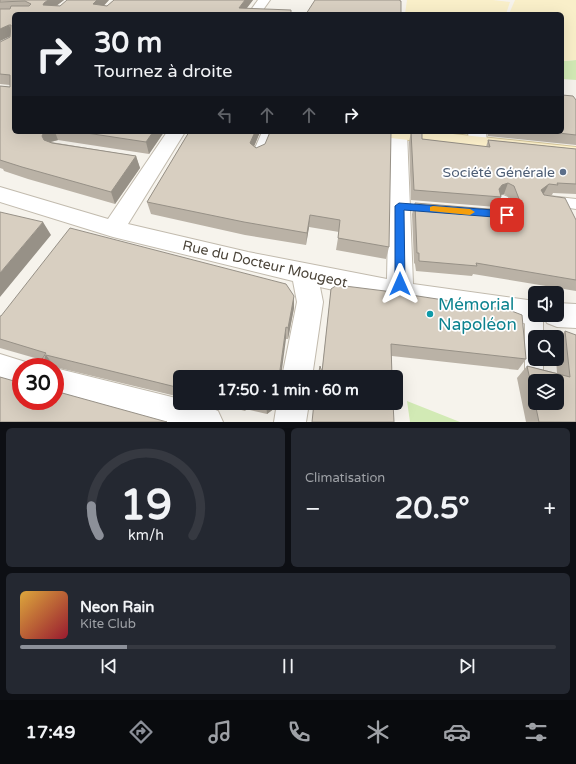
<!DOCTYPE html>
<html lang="fr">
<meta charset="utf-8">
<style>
:root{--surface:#171b24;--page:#242831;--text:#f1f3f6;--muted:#9ea1a6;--line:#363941;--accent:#8c9099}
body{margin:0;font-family:"Varela Round",sans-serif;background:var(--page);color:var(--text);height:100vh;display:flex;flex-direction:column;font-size:15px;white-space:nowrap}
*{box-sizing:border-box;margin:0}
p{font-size:13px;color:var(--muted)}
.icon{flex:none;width:22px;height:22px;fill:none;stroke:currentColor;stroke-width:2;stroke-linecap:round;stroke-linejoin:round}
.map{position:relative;height:422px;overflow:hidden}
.drawer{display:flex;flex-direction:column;gap:6px;padding:6px;background:#0d0f14;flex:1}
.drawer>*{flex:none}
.banner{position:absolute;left:12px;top:12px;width:552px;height:122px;border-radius:6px;box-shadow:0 4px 16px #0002;background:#171b24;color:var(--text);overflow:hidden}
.controls{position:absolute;left:528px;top:286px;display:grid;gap:8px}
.controls a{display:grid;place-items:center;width:36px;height:36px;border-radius:6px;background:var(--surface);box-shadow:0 4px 16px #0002;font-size:20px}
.speed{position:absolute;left:12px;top:358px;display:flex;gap:8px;font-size:20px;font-weight:700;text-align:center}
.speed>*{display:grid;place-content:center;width:52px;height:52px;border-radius:50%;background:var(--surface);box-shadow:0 4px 16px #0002;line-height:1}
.speed .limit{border:6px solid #d22;background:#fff;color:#111}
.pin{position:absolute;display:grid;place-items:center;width:34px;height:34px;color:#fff;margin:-17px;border-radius:8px;box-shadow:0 2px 6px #0006}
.me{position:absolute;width:44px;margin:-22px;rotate:0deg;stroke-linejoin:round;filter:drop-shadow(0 0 3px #0008)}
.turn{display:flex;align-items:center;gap:14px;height:84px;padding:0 16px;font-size:18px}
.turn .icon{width:52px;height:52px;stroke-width:2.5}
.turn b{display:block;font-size:28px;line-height:34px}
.lanes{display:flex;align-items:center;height:38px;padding:0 16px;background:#0003;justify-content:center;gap:20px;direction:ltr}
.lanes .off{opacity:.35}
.big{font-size:30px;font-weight:700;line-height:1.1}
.drawer .tile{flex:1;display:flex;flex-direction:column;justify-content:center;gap:6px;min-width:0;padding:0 14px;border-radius:6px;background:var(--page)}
.drawer .dial{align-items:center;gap:0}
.dial svg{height:104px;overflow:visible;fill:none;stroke:var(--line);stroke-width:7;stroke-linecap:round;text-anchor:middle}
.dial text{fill:var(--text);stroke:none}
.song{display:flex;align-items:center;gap:12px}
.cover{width:48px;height:48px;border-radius:6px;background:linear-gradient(135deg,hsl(40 70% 55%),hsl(350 70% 35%))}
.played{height:4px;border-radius:2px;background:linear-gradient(90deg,var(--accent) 20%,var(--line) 20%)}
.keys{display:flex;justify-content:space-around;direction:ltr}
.heat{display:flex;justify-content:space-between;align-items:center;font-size:22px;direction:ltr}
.drawer .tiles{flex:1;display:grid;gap:6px;grid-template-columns:1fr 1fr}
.tile:last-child{grid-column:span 2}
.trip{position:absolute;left:173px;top:370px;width:230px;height:40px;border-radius:6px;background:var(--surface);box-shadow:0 4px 16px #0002;font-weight:700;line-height:40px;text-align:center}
.dock{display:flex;height:64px;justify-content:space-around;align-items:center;background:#090b0e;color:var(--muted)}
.dock .icon{width:28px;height:28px}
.dock .current{color:var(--accent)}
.dock b{font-size:18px;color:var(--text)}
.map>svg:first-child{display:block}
.green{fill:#d2eab5}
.sand{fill:#f9efc9}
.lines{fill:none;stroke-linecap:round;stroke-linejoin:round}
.service-casing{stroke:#c2bbae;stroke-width:2}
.minor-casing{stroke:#c2bbae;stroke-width:2}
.secondary-casing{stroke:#d6c79b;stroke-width:2}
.service{fill:#fff;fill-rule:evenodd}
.minor{fill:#fff;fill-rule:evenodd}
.secondary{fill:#fff3cd;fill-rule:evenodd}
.wall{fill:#bab2a6}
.shaded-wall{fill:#979187}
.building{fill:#d8cfc1;stroke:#979187}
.route{fill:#1a73e8;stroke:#114b97}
.slow{fill:#f59e0b}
.service-dot{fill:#5c6f8a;stroke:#fff;stroke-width:1.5}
.culture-dot{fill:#0f9aa8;stroke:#fff;stroke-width:1.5}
.labels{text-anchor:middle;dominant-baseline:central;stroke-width:3.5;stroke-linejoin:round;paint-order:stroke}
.service-label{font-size:14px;fill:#4e5e75;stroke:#fff;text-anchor:end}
.street-label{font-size:14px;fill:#4b4439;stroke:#fff}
.near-culture-label{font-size:17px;fill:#0d838f;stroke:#fff;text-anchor:start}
</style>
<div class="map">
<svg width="576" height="422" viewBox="0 0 576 422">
<rect width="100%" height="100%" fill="#f6f3ec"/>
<path class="green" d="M576,60V80L562,79V61Z
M407,401L460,422H410Z"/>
<path class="sand" d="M407,0H493L510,2L506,14H405Z
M515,0H576V60L562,61V14H509Z"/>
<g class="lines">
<g class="service-casing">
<path id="service" d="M262,132H274L264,155L258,159L252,155Z
M503,195L508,197L514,215L512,219L507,220L488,218L486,214L488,210L499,209L496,200L498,197Z
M549,196L576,199V209L544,204L542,201L544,198Z
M535,306V315H543V337H535V359H543V370L541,376L534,379L527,376L525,370V313L528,308Z"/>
</g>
<g class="minor-casing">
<path id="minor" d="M258,0H270L260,14H248Z
M167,132H185L128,224L248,252L387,279L390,134L391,132H407L413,284L535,301V315H557V303L576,304V328L557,327L547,323L545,319L535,325L403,304L400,305L320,287L323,302L312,377H282L297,302L293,281L113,237L0,202V187L108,219Z
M468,132H486L487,142L485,146L478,148L471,146L469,142Z
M0,354L32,364L33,367H21V388L0,382Z
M55,368L180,399V403C194,403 205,405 218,411L223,422H146L55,398Z
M277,403H309L306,422H274Z"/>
</g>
<g class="secondary-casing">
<path id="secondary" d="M373,132H434L576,147V159L382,137L376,136Z"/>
</g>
<use href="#service" class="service"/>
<use href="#minor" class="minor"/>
<use href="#secondary" class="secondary"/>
</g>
<path class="wall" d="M0,0H64L57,5L60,6L109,0L104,5L107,6L114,0H253L247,8L14,132H164L149,154L58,140L51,142L136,156L140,168L115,204L28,179L4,171L3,169L0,168V86L10,87V85L0,84V42L10,37V36L0,41Z
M576,100V145L488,136L487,132H562Z
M189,132H260L254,146L389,247L386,259L336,250L339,232L309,227L306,245L245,235L151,214L147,202Z
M411,132L422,139L486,147L488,140L576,149V194L553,193L552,195H544L576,220V291L473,274L472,276L416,271L415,264L414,263L412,214L415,203L512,211L514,210L509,197L504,194L500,195L501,197L496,207L411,200L409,142Z
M331,289L526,359L518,370L392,356L322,371Z
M294,296V308L288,339H286L180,377V397L55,367L42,360L0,348V316Z
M565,331L576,422H526L517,378L527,366L557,373L556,359H557V341Z
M215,403H276L275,408L267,414L246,409L245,411Z"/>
<path class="shaded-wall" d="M48,0H64L47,13L43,5L44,3Z
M97,0H109L96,14L93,4Z
M245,0H253L242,14L239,8Z
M9,25L13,35L0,41V29Z
M44,132H55L58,140L50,142L48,148L42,136Z
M153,132H164L149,154L146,142Z
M255,132H260L251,154L250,143Z
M136,156L140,168L115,204L111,192Z
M508,183L504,194L497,196L499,189L502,185Z
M549,184L543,195L541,190Z
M310,215L309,227L306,245L307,233Z
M43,222L51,235L0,297V273Z
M294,296V308L288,339V328Z
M286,327V339L281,377H279Z
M46,355L55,367H45V357Z
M180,385V396L177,389Z
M244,403H245L246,409L245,411Z
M266,403H276L275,408L267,414Z"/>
<path class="building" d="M0,0H48L44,3L43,5L60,6L67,0H97L93,4L107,6L114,0H245L239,8L291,10V14H14V132H44L42,136L44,140L52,143L136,156L111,192L22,167L0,160V86L10,87V75L0,74V42L10,37L11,25H9L0,29V9H10L11,6H29L31,4L25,1L0,2Z
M315,0H400V1H401V14H306Z
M562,95L573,96L576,100V135L550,132H562Z
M80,132H153L146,142Z
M189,132H255L250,143L256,148L265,144L270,132H391L389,247L338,238L340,220L310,215L307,233L244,222L147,202Z
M411,132L422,133V139L490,147L488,140L576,149V184L557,183L558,185L549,184L541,190L544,195L565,198L576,220V280L476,263L477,266L419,261V253H417L415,203L512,211L519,209L521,204L514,186L508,183L502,185L499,189L501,197L414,190Z
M0,212L43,222L0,273Z
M70,228L286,284L294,296L288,328L286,327L279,377H180V385L177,389L176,387L46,355L45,357V367H37L46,353L0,339V316H1Z
M337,285L385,291L509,310L522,315L526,359L391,344L392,377H318L320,366L322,372L331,289Z
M565,331L576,335V422H539L535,403H557V381H535V402L527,366L570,377Z
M0,377L21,383V401H55V391L167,422H0Z
M314,403H393L394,422H312Z"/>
<path class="route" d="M399,203L507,211L512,215L507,218L404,210L405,284L400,288L395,284V206Z"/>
<path class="slow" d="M433,206L470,209L475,212L470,215L430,211V207Z"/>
<circle class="service-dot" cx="563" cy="172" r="4"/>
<circle class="culture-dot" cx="430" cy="314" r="4"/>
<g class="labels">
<g class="service-label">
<text x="555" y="172">Société Générale</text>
</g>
<g class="street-label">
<text transform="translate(265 264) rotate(13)">Rue du Docteur Mougeot</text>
</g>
<g class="near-culture-label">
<text x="438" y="304">Mémorial<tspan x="438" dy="20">Napoléon</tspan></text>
</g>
</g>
</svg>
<div class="controls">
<a><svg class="icon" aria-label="sound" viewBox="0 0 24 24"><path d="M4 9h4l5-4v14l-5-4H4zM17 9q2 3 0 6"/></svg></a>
<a><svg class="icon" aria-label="search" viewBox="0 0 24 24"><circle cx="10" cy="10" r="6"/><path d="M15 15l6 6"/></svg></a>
<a><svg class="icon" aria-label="layers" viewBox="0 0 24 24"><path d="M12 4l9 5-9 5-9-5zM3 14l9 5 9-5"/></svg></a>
</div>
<div class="speed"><div class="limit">30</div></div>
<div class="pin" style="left:507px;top:215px;background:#d93025"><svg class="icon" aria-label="arrive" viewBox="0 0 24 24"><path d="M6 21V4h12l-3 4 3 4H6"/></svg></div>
<svg class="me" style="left:400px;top:284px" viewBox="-20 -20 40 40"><path d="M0-17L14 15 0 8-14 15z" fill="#1a73e8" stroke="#fff" stroke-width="4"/></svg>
<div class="trip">17:50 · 1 min · 60 m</div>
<div class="banner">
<div class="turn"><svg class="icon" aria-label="right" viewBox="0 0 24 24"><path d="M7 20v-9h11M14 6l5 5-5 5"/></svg><div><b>30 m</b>Tournez à droite</div></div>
<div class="lanes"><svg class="icon off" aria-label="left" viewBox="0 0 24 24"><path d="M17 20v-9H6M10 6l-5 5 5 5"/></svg><svg class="icon off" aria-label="ahead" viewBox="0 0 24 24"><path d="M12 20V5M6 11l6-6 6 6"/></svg><svg class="icon off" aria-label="ahead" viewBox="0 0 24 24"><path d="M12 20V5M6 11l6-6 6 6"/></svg><svg class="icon" aria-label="right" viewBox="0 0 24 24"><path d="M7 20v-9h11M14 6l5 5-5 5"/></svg></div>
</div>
</div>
<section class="drawer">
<div class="tiles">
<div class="tile dial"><svg viewBox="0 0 100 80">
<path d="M14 69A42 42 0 1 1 86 69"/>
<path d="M14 69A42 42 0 0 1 8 46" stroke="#8c9099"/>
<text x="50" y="56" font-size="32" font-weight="700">19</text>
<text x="50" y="72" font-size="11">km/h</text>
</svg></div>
<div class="tile"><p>Climatisation</p>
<div class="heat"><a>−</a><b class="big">20.5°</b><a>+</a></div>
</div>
<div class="tile">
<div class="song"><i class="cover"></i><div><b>Neon Rain</b><p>Kite Club</p></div></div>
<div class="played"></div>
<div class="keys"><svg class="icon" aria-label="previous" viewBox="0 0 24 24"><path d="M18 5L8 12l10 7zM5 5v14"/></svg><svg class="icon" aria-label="pause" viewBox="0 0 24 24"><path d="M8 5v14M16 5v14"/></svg><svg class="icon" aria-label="next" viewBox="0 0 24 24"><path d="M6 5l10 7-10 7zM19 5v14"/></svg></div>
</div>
</div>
</section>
<nav class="dock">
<b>17:49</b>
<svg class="icon current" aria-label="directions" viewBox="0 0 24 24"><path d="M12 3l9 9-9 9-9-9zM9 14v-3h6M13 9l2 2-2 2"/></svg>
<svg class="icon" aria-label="music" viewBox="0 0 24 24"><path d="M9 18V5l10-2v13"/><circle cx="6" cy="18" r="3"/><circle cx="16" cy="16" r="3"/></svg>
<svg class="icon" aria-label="phone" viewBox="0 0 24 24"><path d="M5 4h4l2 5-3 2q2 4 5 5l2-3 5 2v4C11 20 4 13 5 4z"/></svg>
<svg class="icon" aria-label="climate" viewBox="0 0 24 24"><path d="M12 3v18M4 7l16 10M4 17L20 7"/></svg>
<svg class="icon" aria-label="car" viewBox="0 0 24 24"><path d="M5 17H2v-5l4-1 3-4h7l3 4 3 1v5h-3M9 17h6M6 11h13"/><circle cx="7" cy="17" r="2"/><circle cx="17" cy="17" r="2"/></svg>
<svg class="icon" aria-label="filters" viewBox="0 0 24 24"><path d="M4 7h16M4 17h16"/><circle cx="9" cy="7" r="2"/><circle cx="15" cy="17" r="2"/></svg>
</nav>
